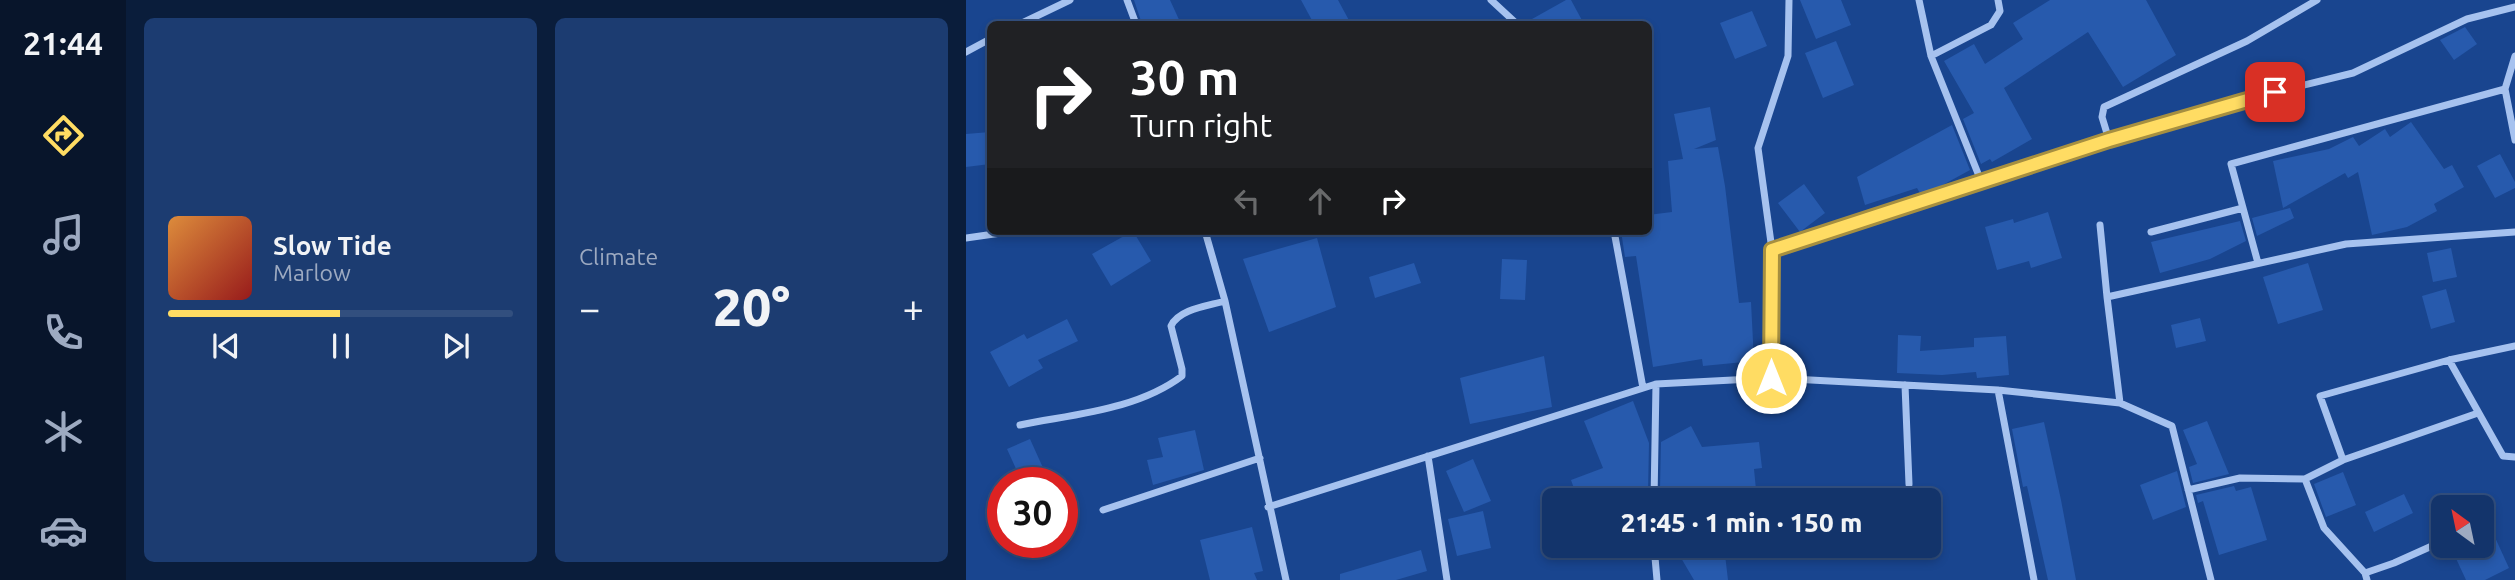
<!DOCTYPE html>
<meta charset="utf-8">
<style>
:root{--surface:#13346b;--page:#1c3c71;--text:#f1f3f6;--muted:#9daac1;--line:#324f7e;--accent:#ffdc63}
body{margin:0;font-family:Ubuntu,sans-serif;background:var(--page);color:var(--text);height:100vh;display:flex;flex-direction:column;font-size:26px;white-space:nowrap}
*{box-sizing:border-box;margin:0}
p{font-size:23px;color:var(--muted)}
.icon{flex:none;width:38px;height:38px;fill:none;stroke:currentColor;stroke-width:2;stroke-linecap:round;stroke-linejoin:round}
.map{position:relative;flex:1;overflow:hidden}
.drawer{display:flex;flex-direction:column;gap:18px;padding:18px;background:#0a1d3b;width:840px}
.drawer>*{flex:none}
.hud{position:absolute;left:21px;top:21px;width:665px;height:214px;border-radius:10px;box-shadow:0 4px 10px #0003,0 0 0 2px var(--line);background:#202124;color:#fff;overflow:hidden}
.needle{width:46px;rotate:327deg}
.tools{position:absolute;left:1465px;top:495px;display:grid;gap:14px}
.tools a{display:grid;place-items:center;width:63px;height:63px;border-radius:10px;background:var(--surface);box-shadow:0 4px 10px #0003,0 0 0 2px var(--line);font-size:35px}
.speed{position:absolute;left:21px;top:467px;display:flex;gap:14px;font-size:35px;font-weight:700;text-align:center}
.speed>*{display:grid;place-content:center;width:91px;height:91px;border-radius:50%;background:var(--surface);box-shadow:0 4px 10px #0003,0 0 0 2px var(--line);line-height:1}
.speed .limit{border:10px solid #d22;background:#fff;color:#111}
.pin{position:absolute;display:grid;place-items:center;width:60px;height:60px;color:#fff;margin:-30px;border-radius:14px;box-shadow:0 4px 10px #0006}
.me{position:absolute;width:77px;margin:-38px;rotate:0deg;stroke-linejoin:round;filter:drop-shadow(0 0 5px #0008)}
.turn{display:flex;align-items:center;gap:24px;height:147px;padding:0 28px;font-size:32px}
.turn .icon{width:91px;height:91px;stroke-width:2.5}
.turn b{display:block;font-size:49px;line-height:60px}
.lanes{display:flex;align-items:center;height:66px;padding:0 28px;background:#0003;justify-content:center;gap:35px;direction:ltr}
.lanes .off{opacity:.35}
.big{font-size:52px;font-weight:800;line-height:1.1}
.drawer .tile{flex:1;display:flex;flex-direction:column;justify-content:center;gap:10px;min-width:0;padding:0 24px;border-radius:10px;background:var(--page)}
.song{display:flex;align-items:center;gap:21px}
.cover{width:84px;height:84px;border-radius:10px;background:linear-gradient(135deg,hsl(30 70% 55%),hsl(0 70% 35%))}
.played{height:7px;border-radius:4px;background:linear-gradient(90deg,var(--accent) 50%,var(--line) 50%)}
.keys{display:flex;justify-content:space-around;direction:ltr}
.heat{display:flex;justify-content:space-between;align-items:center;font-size:38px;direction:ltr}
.drawer .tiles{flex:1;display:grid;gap:18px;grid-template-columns:repeat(2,1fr)}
.trip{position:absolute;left:576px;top:488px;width:399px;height:70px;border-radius:10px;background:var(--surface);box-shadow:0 4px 10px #0003,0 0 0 2px var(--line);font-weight:800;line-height:70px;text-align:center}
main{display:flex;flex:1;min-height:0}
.tabs{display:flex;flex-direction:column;width:126px;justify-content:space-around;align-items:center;background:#08152b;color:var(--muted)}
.tabs .icon{width:49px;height:49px}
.tabs .current{color:var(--accent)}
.tabs b{font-size:32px;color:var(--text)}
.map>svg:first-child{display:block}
.building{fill:#275aad}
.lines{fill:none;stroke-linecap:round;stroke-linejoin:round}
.minor{stroke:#a6c2ef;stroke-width:7}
.route-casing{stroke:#a68f40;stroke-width:18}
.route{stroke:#ffdc63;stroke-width:12}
</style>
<main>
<nav class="tabs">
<b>21:44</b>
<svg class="icon current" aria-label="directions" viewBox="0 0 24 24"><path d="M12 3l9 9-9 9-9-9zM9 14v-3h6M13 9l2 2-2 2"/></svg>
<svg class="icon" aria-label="music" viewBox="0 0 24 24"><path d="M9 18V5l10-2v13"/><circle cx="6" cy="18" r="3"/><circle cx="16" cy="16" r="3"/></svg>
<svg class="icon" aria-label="phone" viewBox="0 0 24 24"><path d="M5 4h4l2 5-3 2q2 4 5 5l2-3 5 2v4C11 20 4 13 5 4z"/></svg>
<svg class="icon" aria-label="climate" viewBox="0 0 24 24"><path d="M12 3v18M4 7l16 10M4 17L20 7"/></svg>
<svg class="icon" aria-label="car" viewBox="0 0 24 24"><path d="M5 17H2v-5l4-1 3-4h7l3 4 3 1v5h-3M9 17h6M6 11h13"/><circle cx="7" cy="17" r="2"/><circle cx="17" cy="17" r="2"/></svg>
</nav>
<section class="drawer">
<div class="tiles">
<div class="tile">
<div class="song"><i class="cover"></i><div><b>Slow Tide</b><p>Marlow</p></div></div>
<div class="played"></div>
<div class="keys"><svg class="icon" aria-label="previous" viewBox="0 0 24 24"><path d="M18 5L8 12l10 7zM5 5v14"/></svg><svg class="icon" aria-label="pause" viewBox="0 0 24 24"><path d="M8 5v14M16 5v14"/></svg><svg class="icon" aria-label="next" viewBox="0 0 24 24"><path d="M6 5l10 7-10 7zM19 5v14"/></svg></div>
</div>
<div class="tile"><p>Climate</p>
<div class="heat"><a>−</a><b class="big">20°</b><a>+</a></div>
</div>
</div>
</section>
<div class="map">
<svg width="1549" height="580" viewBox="0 0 1549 580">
<rect width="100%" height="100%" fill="#19458f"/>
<path class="building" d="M168,0H204L215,24H176Z
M335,0H372L385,24H348Z
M600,0H605L618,24H557Z
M834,0H875L885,25L850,39Z
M1084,0H1180L1210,55L1157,87L1122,32L1038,88L1066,139L1026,162L1024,159L1015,164L997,119L1008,113L978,61L1008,44L1019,64L1057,39L1047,23Z
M786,11L801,46L769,59L754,23Z
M1499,27L1511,44L1488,60L1474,40Z
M870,41L888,85L857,98L839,53Z
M744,107L750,140L728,149L752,147L759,186L773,303L785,302L788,361L737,366L736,359L687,367L670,256L659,257L655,231H682V215L706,212L702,161L717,159L708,114Z
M1445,122L1478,169L1486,165L1498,187L1468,204L1471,211L1441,227L1406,235L1392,172L1382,178L1379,173L1317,208L1307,161L1363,149L1387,137L1393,146L1419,129L1424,137Z
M986,125L1004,170L964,192L955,195L951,188L899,205L891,177Z
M24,132V164L0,167V134Z
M1534,154L1549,182V188L1529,198L1511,166Z
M838,184L859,213L834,232L812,203Z
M1324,208L1328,218L1291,236L1286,218Z
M1082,212L1096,258L1065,268L1063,261L1031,270L1019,227L1047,219L1048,223Z
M1274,221L1280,241L1244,259L1194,273L1185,242Z
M167,231L185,261L145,286L126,254Z
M351,238L370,307L303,332L277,259Z
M1485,248L1491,277L1467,282L1461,253Z
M536,259L561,260L559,300L534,299Z
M448,263L455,283L409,298L403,277Z
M1342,263L1357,310L1312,324L1297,277Z
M1480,289L1489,322L1465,329L1456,296Z
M1234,318L1240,341L1210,348L1205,325Z
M101,319L112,341L72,360L77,368L43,387L24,352L58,334L61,339Z
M932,335L955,336L954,351L1008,347V338L1040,336L1043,375L1011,378L1010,372L976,375L931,373Z
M578,356L586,407L504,424L494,378Z
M667,401L683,443L682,494L666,500H612L605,480L637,468L618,421Z
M1241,421L1263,474L1227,483L1223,467L1231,464L1217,430Z
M1078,422L1095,500L1110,580H1082L1061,486L1057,487L1046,429Z
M725,426L736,447L793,442L796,468L788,469L791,500H701L694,489L695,442Z
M229,430L238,470L187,485L181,460L197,457L192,438Z
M64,439L78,470L55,480L41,449Z
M507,459L525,501L498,512L480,471Z
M1211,471L1220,507L1187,520L1174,485Z
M1377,472L1390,505L1360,517L1348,484Z
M1268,486L1270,491L1285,487L1301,540L1253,555L1237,501L1232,503L1230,495Z
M1438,494L1447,513L1408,532L1399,512Z
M517,511L525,548L491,556L482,519Z
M286,527L297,571L288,573L291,580H244L234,540Z
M1527,533L1543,568L1519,580H1500L1487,552L1500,546H1516V539Z
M708,546H758L762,580H728Z
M455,550L461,571L430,580H374V574Z"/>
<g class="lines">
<path class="minor" d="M161,0L170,24
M525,0L551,24
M953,0L965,56L1015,181
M54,24L104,0
M0,52L24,39
M965,56L1025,25L1034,11L1032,0
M1549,56L1539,89L1549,140
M1143,140L1257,105L1387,73L1501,19L1549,7
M1134,225L1141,297
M239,231L259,301L320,580
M648,231L677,388
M1185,232L1277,208
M0,238L49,231
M806,250L1143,140L1136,117L1138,107L1281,41L1351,0
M1292,263L1265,164L1539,89
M1483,360L1537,456L1549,457
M805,378L806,250L792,148L822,56L823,0
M939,385L943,484
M1032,390L1068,580
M1154,403L1141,297L1380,244L1549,232
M54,425C108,414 171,410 216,376V369L205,326C213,309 242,306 259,301
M462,456L481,580
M1377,460L1512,413
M1222,490L1274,478L1339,479
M688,500L690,384
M302,507L690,384L805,378L1032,390L1154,403L1206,426L1245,580
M137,510L294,458
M688,546L691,580
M1399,573L1428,563L1477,541
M1401,580L1399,573L1358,528L1339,479L1377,460L1354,396L1483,360L1549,346"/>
</g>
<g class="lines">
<g class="route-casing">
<path id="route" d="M805,378L806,250L1143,140L1309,92"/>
</g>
<use href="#route" class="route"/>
</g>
</svg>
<div class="tools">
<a><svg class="needle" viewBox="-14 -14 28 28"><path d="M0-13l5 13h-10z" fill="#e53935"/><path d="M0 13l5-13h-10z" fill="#9daac1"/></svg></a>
</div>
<div class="speed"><div class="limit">30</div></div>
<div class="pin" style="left:1309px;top:92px;background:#d93025"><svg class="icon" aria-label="arrive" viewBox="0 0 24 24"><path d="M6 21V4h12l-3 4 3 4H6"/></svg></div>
<svg class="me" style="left:805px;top:378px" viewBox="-20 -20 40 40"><circle r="17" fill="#ffdc63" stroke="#fff" stroke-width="3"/><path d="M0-11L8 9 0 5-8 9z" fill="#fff"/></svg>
<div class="trip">21:45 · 1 min · 150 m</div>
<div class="hud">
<div class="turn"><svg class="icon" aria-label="right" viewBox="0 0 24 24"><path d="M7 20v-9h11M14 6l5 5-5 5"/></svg><div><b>30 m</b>Turn right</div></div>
<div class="lanes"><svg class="icon off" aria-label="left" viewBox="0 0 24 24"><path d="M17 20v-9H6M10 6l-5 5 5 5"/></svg><svg class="icon off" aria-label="ahead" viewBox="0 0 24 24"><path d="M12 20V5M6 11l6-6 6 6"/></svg><svg class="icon" aria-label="right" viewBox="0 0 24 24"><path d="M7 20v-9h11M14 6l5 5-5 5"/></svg></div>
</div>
</div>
</main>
